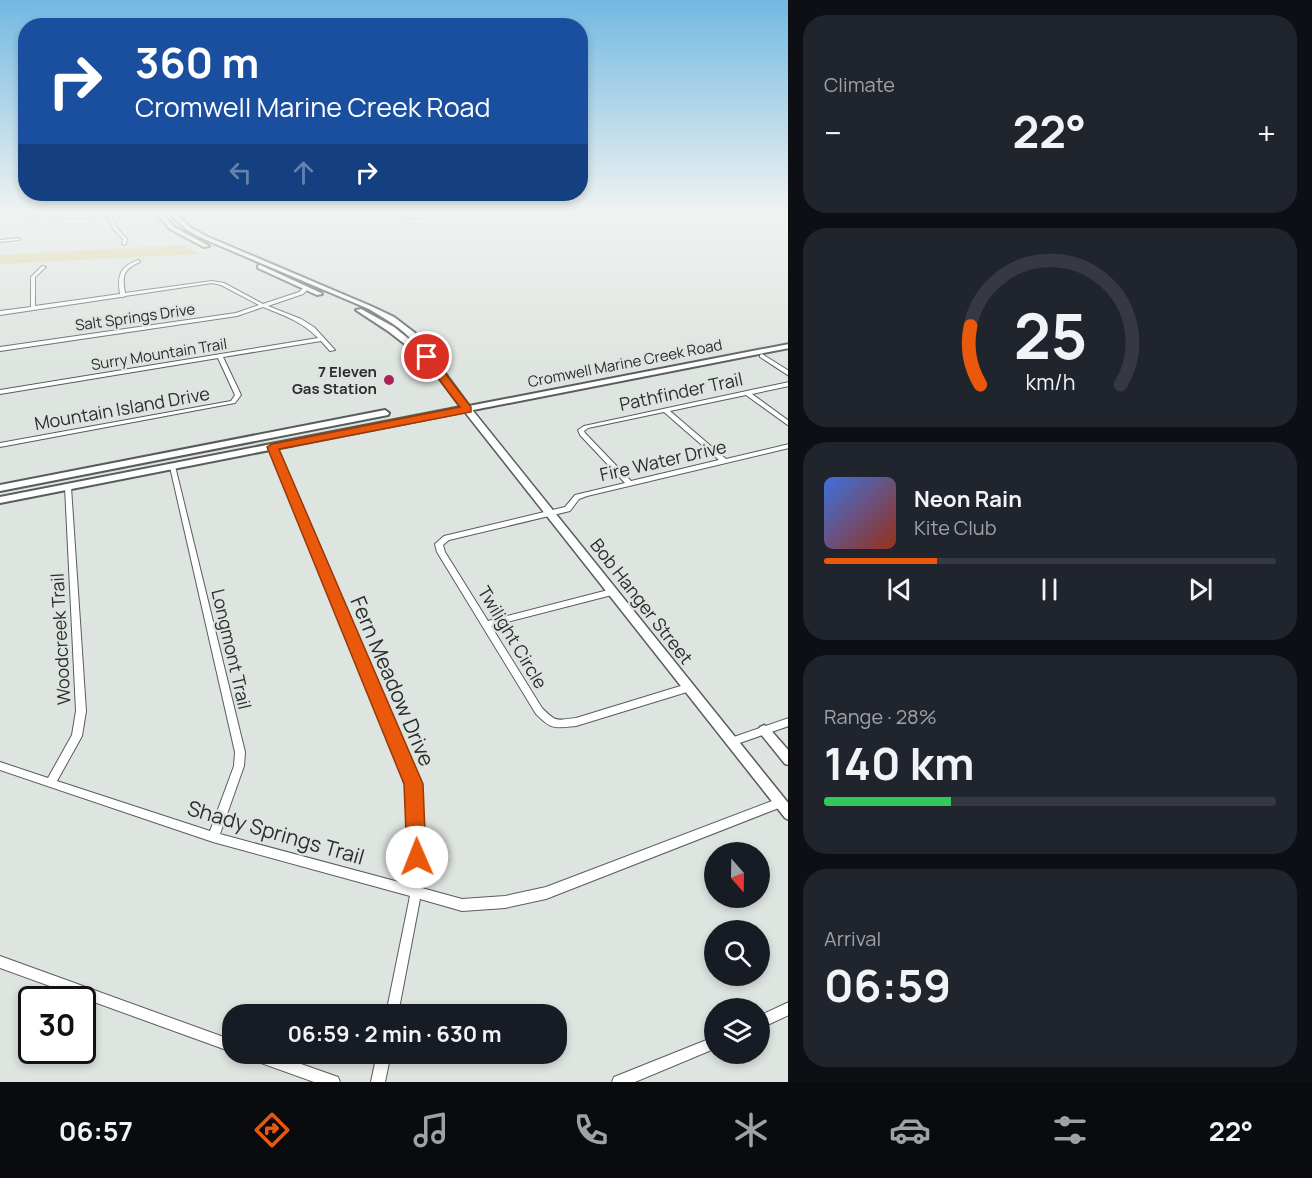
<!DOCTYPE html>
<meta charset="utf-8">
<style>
:root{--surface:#171b24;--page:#20242c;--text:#f1f3f6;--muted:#9ea1a6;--line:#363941;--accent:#ea580c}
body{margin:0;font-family:Manrope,sans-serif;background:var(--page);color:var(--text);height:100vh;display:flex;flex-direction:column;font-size:22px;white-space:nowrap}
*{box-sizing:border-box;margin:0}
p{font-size:20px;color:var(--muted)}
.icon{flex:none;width:33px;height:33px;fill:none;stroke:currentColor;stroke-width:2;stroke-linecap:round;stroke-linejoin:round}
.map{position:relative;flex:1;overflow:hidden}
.drawer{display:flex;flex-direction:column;gap:15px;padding:15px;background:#0d0f14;width:524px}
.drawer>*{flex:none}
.hud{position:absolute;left:18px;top:18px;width:570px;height:183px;border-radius:24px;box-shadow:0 3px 9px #0003;background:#1a4fa0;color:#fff;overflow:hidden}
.needle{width:39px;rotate:160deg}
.tools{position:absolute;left:704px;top:842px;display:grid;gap:12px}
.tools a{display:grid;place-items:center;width:66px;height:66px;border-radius:50%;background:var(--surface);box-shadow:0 3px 9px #0003;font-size:30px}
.speed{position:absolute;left:18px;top:986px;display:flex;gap:12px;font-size:30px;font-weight:700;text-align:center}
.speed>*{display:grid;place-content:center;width:78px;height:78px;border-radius:50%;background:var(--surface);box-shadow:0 3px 9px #0003;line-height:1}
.speed .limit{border:3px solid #111;border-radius:9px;background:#fff;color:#111}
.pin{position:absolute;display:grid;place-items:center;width:51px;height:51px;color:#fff;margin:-26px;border:3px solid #fff;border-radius:50%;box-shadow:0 2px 6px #0007}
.me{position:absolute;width:66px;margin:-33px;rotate:359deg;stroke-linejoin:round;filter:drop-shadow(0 0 4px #0008)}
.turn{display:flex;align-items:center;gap:21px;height:126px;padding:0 18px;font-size:27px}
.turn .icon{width:78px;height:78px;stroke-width:2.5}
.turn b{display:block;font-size:42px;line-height:51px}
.lanes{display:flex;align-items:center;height:57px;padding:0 18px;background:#0003;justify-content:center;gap:30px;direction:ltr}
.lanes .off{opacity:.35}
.big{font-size:45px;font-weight:700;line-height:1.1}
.drawer .tile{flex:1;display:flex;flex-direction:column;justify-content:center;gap:9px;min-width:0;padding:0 21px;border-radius:24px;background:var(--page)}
.drawer .dial{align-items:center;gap:0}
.dial svg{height:156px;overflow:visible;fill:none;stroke:var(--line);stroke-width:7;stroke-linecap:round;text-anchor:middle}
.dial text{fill:var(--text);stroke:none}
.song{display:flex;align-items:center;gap:18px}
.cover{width:72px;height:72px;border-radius:9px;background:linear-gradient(135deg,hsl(220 70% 55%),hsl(10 70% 35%))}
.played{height:6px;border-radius:3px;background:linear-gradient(90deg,var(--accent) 25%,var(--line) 25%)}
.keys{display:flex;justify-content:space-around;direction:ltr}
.heat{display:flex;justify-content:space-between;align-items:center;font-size:33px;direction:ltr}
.charge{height:9px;border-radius:4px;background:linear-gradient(90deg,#34c759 28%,var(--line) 0)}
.trip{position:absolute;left:222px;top:1004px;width:345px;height:60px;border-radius:24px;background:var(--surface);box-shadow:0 3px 9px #0003;font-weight:700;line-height:60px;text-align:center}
.menu{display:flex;height:96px;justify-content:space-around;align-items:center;background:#090b0e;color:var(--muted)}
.menu .icon{width:42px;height:42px}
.menu .on{color:var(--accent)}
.menu b{font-size:27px;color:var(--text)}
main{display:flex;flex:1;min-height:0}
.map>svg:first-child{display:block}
.green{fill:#dcce99}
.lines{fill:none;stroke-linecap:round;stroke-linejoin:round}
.minor-casing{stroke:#585d5a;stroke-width:2}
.tertiary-casing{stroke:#585d5a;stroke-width:3}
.secondary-casing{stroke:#585d5a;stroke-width:4}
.minor{fill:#fff;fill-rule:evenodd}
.tertiary{fill:#fff;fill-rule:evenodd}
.secondary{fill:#fff;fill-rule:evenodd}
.route{fill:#ea580c;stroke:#983908;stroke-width:1.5}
.poi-dot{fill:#af2159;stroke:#dee4e0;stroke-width:2}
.labels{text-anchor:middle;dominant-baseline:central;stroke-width:4.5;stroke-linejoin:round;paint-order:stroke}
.far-street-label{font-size:15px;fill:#2a2d2b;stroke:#dee4e0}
.far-poi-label{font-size:15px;font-weight:bold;fill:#2a2d2b;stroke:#dee4e0;text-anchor:end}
.street-label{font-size:18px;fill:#2a2d2b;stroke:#dee4e0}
.near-street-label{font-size:21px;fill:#2a2d2b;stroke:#dee4e0}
</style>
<main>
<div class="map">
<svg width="789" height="1082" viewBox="0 0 789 1082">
<rect width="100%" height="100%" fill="#dee4e0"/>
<path class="green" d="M183,245L200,254L0,264V255Z"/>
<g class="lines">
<g class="minor-casing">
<path id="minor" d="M0,214L82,216L127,214L111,216L118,229L127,239L126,244L124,245L122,244L123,239L114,230L107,216L82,218L0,216Z
M371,214L416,216L463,214L416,218Z
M18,238L20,239L19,240L0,242V240Z
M138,260L140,261V262C123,269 122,276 125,293L212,281L224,283L263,304L299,292L304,287H308V289L303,294L268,306L301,319L314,327L335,350L330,351L321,341L223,357L241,395L235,403L0,447V443L231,401L235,395L218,358L0,394V390L318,338C303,322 283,315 263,307L237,316L0,351V347L236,313L259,305L221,285L212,283L125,296L123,297H121L0,315V311L31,307V277L42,266L46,267L35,277V306L120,294C117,275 120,267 138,260Z
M762,354L789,371V376L760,357V355Z
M789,382V386L752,394L789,421V426L746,395L670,411L726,459L789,444V448L587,496L579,499L570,511L449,540L443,545L445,552L488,621L612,589L615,590L616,592L615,594L612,595L491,626L542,708C557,723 556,720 576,718L687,684L690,685L692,688L690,691L687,692L576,726C554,728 552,730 536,714L437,552L435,544L444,536L565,507L575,495L625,483L580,435L578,430L584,426ZM664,412L719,460L631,481L585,433L584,431L588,428Z
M272,445L275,447L418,784L422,888L462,899L505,896L546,887L780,798L784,800L785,803L784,806L546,899L505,908L462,911L420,899L398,1014H386L410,896L213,842L0,770V762L48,778L72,735L76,711L65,487L68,485L71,487L86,711L82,736L57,781L210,831L234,766L235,752L170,467L171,466H175L245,752L244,766L220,834L410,885L408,784L269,447Z
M789,718V726L731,746L728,745L726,742L728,739Z
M0,956L232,1040V1052L0,968Z
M789,1002V1015L759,1029V1016Z
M714,1037V1049L635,1082H612L614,1077Z
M245,1053H270L338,1077L340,1082H314L247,1058Z
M377,1053H391L385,1082H371Z"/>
</g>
<g class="tertiary-casing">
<path id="tertiary" d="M786,214H789V216Z
M464,407H470L789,804V820L785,818L464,411Z
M764,725L768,727L789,751V765L785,764L760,733L758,730L760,727Z"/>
</g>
<g class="secondary-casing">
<path id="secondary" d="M157,214H163L174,227L209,246L204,247L170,229Z
M170,214H176L191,228L208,237L373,307L394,317L415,333L469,406L789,344V348L0,503V497L461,407L420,352H415L388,331L356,310L361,309L394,327L415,344C403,328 385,319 369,309L204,239L187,230Z
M260,265L321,293L322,294L317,295L258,268V266Z
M385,410L389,413L388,415L0,491V485Z"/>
</g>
<use href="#minor" class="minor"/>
<use href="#tertiary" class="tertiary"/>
<use href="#secondary" class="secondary"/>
</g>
<linearGradient id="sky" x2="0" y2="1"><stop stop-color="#72b9e2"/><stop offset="0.58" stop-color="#f0f3f1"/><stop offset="1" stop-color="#f0f3f1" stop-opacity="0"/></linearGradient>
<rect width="789" height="366" fill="url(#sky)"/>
<path class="route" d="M424,355H431L471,407V412L279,449L423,784L426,857L424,864L417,866L410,864L407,857L404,784L267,447L272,444L460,407L422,357Z"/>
<circle class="poi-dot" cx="389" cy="380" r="6"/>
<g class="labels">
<g class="far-street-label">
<text transform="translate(135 317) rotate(-8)">Salt Springs Drive</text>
<text transform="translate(159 354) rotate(-9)">Surry Mountain Trail</text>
<text transform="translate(625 363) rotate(-11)">Cromwell Marine Creek Road</text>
</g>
<g class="far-poi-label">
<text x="377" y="371">7 Eleven<tspan x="377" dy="17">Gas Station</tspan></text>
</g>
<g class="street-label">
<text transform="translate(681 391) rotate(-12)">Pathfinder Trail</text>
<text transform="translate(122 408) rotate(-10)">Mountain Island Drive</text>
<text transform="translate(663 460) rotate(-13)">Fire Water Drive</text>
<text transform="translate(642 601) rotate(52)">Bob Hanger Street</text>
<text transform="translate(513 637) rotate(59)">Twilight Circle</text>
<text transform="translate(60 639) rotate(-93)">Woodcreek Trail</text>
<text transform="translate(232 649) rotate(77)">Longmont Trail</text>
</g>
<g class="near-street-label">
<text transform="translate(393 681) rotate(67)">Fern Meadow Drive</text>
<text transform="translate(276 832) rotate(16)">Shady Springs Trail</text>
</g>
</g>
</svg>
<div class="tools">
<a><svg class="needle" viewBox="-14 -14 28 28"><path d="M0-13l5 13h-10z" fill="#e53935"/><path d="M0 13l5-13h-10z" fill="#9ea1a6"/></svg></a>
<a><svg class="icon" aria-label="search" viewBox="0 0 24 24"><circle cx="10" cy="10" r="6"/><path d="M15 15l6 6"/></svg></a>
<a><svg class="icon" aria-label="layers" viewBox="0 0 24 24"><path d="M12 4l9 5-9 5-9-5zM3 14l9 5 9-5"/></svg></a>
</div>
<div class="speed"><div class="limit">30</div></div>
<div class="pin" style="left:427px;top:357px;background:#d93025"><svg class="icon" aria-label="arrive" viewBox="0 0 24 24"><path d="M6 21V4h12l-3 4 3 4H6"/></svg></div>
<svg class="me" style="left:417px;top:857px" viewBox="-20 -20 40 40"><circle r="19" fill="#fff"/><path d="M0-13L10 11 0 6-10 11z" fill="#ea580c"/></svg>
<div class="trip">06:59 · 2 min · 630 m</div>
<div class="hud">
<div class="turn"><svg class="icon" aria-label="right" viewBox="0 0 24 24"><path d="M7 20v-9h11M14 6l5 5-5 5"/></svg><div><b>360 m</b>Cromwell Marine Creek Road</div></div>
<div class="lanes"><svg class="icon off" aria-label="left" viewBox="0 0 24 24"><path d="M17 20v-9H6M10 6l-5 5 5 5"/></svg><svg class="icon off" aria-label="ahead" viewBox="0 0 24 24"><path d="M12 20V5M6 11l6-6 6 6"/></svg><svg class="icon" aria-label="right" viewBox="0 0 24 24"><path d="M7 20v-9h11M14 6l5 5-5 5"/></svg></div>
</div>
</div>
<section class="drawer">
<div class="tile"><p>Climate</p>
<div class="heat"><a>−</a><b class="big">22°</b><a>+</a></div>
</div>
<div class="tile dial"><svg viewBox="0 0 100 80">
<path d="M14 69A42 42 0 1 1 86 69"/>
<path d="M14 69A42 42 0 0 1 9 39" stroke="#ea580c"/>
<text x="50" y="56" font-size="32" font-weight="700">25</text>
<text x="50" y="72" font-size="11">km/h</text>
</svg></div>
<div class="tile">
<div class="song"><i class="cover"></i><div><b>Neon Rain</b><p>Kite Club</p></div></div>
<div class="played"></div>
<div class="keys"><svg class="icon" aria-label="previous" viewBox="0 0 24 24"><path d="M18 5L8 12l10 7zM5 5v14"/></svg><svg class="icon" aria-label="pause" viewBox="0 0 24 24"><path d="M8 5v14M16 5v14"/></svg><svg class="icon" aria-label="next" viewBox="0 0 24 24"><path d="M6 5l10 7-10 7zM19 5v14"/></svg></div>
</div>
<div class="tile"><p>Range · 28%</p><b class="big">140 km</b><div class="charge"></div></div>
<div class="tile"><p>Arrival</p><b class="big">06:59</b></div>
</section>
</main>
<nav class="menu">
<b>06:57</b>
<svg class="icon on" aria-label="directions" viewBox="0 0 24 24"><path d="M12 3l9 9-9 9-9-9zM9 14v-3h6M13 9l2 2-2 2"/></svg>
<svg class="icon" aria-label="music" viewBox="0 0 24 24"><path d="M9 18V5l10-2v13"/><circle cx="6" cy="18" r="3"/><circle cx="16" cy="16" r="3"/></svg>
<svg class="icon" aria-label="phone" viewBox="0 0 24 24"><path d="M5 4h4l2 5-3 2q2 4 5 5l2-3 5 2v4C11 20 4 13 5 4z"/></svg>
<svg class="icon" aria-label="climate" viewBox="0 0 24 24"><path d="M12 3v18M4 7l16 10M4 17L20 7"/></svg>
<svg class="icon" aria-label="car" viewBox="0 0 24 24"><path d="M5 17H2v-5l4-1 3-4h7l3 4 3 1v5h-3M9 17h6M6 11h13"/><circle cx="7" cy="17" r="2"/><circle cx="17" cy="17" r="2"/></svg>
<svg class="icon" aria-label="filters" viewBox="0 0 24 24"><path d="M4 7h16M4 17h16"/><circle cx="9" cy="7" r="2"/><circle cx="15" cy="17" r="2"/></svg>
<b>22°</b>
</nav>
